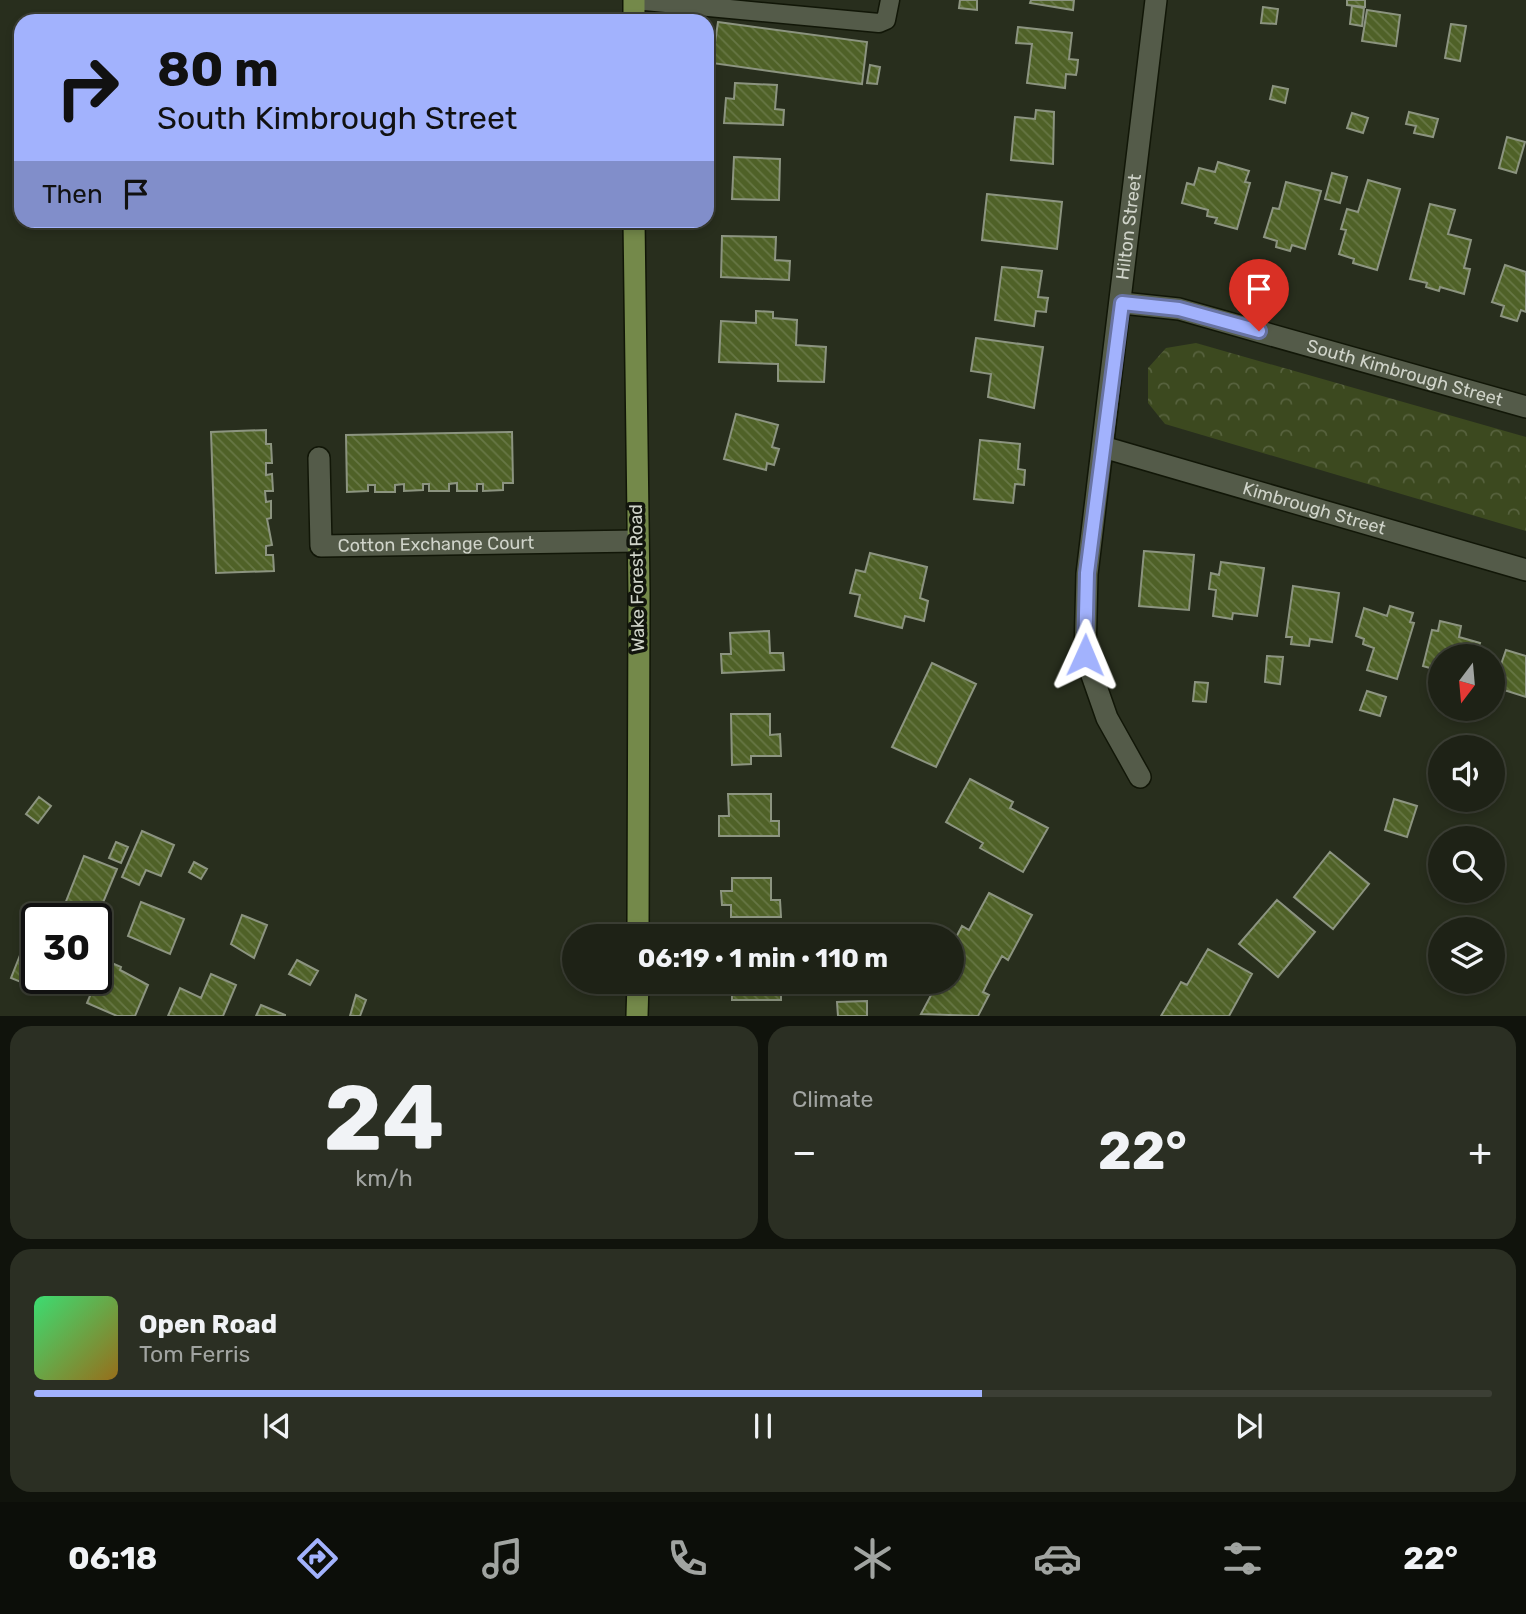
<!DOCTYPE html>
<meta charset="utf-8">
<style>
:root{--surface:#1e2216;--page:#2b2f23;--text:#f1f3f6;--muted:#a1a4a1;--line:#3c3f35;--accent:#a2b2fd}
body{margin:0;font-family:Rubik,sans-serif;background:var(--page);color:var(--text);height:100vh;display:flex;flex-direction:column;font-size:26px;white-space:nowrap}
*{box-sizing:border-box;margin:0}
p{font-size:23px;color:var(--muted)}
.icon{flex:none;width:38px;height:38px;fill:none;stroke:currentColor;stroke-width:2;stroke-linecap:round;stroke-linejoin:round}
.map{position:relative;height:1016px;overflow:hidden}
.panel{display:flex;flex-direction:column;gap:10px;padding:10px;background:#10130c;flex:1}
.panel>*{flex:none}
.hud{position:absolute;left:14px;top:14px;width:700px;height:214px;border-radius:21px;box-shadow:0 4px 10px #0003,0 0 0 2px var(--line);background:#a2b2fd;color:#111;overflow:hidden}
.needle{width:46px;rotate:196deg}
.fabs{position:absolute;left:1428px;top:644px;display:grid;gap:14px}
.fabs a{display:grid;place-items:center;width:77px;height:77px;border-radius:50%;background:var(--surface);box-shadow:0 4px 10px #0003,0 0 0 2px var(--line);font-size:35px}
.speed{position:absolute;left:21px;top:903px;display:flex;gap:14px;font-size:35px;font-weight:700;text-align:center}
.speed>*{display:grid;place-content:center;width:91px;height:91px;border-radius:50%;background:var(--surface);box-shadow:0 4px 10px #0003,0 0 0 2px var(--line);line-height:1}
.speed .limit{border:4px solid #111;border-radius:10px;background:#fff;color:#111}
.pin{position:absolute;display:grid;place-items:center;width:60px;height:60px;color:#fff;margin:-72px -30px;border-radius:50% 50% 50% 0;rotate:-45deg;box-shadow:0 0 7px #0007}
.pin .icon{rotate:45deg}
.me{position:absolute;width:77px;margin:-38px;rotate:1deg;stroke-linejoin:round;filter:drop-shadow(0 0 5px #0008)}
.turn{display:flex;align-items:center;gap:24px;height:147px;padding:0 28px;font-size:32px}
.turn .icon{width:91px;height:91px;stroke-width:2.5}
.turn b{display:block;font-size:49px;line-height:60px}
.then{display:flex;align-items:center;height:66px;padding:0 28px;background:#0003;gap:14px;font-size:26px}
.big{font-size:52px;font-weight:700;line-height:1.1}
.panel .card{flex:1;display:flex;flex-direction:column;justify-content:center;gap:10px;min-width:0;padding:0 24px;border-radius:21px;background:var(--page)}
.panel .dial{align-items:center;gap:0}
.dial b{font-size:91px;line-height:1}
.song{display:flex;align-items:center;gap:21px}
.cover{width:84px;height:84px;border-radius:10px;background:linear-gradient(135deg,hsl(140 70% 55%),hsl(40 70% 35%))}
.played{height:7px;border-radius:4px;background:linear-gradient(90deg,var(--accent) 65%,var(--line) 65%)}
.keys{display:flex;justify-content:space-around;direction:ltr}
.heat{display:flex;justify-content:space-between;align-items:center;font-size:38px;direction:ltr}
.panel .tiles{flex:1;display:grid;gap:10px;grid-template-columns:1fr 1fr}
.card:last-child{grid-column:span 2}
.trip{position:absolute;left:562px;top:924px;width:402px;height:70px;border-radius:35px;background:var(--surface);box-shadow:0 4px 10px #0003,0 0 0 2px var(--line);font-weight:700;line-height:70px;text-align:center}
.tab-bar{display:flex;height:112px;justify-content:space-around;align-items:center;background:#0c0e09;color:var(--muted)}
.tab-bar .icon{width:49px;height:49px}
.tab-bar .selected{color:var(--accent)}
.tab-bar b{font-size:32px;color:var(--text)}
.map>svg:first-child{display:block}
.forest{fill:url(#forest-crowns)}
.building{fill:url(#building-back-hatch);stroke:#8c9480;stroke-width:2}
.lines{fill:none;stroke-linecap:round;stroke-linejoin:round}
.lane-casing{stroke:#111607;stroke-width:21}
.street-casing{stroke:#111607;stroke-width:24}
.primary-casing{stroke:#111607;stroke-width:24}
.lane{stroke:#545b49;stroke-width:18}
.street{stroke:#545b49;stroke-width:21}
.primary{stroke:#74894a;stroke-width:21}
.route-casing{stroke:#6974a4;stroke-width:18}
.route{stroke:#a2b2fd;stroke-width:12}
.labels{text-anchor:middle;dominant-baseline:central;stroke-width:7;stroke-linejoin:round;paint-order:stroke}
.street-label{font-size:18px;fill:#d0d4ca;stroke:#12150d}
</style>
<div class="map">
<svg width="1526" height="1016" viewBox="0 0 1526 1016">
<defs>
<pattern id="forest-crowns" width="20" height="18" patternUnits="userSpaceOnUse" patternTransform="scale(1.75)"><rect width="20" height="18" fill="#3c491f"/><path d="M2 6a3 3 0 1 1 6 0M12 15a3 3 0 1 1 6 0" fill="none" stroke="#57623e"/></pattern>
<pattern id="building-back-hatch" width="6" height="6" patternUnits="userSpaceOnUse" patternTransform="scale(1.75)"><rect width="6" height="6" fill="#4f6127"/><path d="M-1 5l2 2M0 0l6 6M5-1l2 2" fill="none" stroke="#677745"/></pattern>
</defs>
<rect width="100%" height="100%" fill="#282e1d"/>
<path class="forest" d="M1196,343L1526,437V531L1165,424L1148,403V368L1166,348Z"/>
<path class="building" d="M960,0H977V10L959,8Z
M1031,0H1074L1073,10L1030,3Z
M1347,0H1365V7L1347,5Z
M1352,6L1364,8L1362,26L1350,24Z
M1263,7L1278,9L1276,24L1261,23Z
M1367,10L1400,15L1396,46L1362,41Z
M718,22L867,42L862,84L712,63Z
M1451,24L1466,26L1460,61L1445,58Z
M1018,27L1072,33L1069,59L1078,60L1077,70L1076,75L1066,74L1065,88L1027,83L1032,44L1016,43Z
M870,65L880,67L877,84L867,83Z
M735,83L777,85L775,109L784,110L783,125L724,123L726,98L734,99Z
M1273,86L1288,89L1285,103L1270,99Z
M1036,110L1054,112L1053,164L1011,160L1015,117L1035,119Z
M1409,112L1438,119L1433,137L1414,133L1416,126L1406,124Z
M1352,113L1368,118L1363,133L1347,128Z
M1507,137L1525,142L1516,173L1499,168Z
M734,157L780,159L779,200L732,199Z
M1218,162L1249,171L1245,182L1250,183L1237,229L1215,223L1217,218L1207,216L1208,210L1182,203L1187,183L1194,185L1199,168L1215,172Z
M1332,173L1347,177L1340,203L1325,199Z
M1368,180L1400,189L1377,270L1353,263L1354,259L1339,254L1346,230L1341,229L1347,209L1358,212Z
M1286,182L1321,191L1305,249L1292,245L1290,251L1276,247L1277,241L1264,237L1273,208L1279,209Z
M987,194L1062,202L1057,249L982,240Z
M1430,204L1455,210L1448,234L1471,240L1464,268L1470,269L1464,294L1440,287L1439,291L1426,287L1427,283L1410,279Z
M722,236L776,237L775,260L790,261L789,280L721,277Z
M1505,265L1526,272V312L1521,310L1517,321L1501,316L1504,306L1492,302Z
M1002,267L1042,271L1038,297L1048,298L1047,303L1046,312L1036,311L1034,326L995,320Z
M756,311L773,312V318L797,320L796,345L826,347L824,382L778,381V364L719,362L721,321L756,323Z
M976,338L1043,347L1034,408L988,397L991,374L971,371Z
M736,414L778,425L772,447L779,449L774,465L767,463L766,470L724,459Z
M266,430V444H271L272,463H266V475L272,474L273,491H265L266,502L271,501V518L267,519L272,545L266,546V555H273L274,571L216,573L211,432Z
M512,432L513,483H503V490L483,491V484H477V491H457V483L449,484V491H429V484H423V490L404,491V484L395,485V492H375V485H368V491L347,492L346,435Z
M980,440L1020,444L1018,469L1025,470L1024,485L1015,484L1013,503L974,499Z
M1144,551L1194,555L1189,610L1139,606Z
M870,553L927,567L920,598L928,601L924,621L905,616L902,628L855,616L860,595L850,593L856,570L865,572Z
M1221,562L1264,568L1257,616L1233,613L1232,619L1213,616L1216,590L1209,589L1211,573L1219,575Z
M1293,586L1339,593L1332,642L1310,639L1309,646L1291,644L1292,637H1286Z
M1390,606L1413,613L1410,622L1414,623L1397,679L1367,670L1374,648L1363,644L1364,639L1356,636L1364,608L1387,616Z
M1440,621L1461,626L1459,637L1480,643L1476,656H1440V671L1423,666L1432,630L1438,631Z
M769,631L770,653H783L784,670L722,673L721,654H731L730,633Z
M1506,650L1526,656V697L1501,689L1504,678L1497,676Z
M1267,656L1283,657L1280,684L1265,682Z
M932,663L976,684L936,767L892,747Z
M1195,682L1208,683L1206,702L1193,701Z
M1367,691L1386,697L1380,716L1360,710Z
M731,714H770V735L780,734L781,756H751V764L732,765Z
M970,779L1013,802L1010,808L1048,828L1023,872L980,848L983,843L946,822Z
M728,794H771V821H779V836H719V816H729Z
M39,797L51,806L38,823L26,814Z
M1394,799L1417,806L1407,837L1385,830Z
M142,831L174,845L161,876L146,870L139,885L122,877Z
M116,842L128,847L121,863L109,858Z
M1330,852L1369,884L1333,929L1294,897Z
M84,856L117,869L97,917L65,904Z
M194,862L207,869L201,879L189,872Z
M732,878H771V900H780L781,917H731V905H722L721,891H732Z
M989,893L1032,915L1008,960L1002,956L990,978L983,992L989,995L978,1016L921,1014L938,982H952V945L962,926L969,930Z
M1277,900L1315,932L1278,977L1239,944Z
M141,902L184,919L170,954L128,936Z
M242,915L267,925L254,958L231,944Z
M862,923V936H834V924Z
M28,935L37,939V978H65L59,992L23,978L21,982L11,978Z
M1208,949L1252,974L1229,1016H1161L1181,982L1187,985Z
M105,960L121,967L120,970L148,985L135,1016H117L87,1003Z
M297,960L318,971L310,985L289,974Z
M211,974L236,985L223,1016H168L180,988L201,998Z
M721,982H781V1000H732V992H721Z
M356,995L366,1000L360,1016H350Z
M867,1001V1016H838L837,1002Z
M261,1005L285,1015V1016H256Z"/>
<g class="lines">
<g class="lane-casing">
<path id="lane" d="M634,0L879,23L886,20L890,0"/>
</g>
<g class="street-casing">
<g id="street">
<path id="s1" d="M1122,303L1179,309L1526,407"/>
<path id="s2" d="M1103,447L1526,570"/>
<path id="s3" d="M319,458L321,546L638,541"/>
<path id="s4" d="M1140,777L1107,718L1085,655L1087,574L1156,0"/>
</g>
</g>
<g class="primary-casing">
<path id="primary" d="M634,21V0
M634,220L639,594L638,936
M637,1016L638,982"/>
</g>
<use href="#lane" class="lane"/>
<use href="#street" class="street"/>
<use href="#primary" class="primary"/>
</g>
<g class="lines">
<g class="route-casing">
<path id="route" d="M1085,655L1087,573L1122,303L1179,309L1259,331"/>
</g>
<use href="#route" class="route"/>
</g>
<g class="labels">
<g class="street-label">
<text stroke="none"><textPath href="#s4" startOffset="565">Hilton Street</textPath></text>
<text stroke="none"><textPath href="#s1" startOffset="292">South Kimbrough Street</textPath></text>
<text stroke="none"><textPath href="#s2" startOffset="220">Kimbrough Street</textPath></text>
<text stroke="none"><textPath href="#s3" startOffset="203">Cotton Exchange Court</textPath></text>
<text transform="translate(637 578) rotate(-91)">Wake Forest Road</text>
</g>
</g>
</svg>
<div class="fabs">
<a><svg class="needle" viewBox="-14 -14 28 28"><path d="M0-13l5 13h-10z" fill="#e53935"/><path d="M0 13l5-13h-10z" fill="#a1a4a1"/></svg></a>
<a><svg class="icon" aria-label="sound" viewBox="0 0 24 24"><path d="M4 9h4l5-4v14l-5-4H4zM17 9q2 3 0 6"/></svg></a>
<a><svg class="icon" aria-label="search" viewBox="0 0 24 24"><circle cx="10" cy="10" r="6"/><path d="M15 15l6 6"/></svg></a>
<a><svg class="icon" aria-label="layers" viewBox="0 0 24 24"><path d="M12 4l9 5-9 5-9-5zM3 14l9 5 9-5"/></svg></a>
</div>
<div class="speed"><div class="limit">30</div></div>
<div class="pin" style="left:1259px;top:331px;background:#d93025"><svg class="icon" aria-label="arrive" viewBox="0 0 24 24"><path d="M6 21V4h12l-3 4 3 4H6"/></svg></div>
<svg class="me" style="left:1085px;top:655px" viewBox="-20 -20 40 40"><path d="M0-17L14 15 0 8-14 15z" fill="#a2b2fd" stroke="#fff" stroke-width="4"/></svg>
<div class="trip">06:19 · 1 min · 110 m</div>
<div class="hud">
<div class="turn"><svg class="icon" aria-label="right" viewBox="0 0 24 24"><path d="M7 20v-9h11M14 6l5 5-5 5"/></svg><div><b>80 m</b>South Kimbrough Street</div></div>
<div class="then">Then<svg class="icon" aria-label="arrive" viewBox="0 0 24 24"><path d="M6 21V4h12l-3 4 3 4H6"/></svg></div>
</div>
</div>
<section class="panel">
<div class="tiles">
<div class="card dial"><b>24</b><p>km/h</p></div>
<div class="card"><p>Climate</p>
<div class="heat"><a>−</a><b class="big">22°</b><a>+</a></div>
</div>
<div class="card">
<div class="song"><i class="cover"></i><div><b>Open Road</b><p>Tom Ferris</p></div></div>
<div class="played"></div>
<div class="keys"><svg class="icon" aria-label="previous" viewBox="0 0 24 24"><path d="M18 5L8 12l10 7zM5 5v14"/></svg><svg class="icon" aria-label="pause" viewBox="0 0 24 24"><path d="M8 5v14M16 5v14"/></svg><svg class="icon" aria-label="next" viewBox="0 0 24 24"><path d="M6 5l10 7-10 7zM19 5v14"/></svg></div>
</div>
</div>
</section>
<nav class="tab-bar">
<b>06:18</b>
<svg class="icon selected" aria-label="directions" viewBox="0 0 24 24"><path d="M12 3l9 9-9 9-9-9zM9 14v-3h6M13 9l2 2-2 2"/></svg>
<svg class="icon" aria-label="music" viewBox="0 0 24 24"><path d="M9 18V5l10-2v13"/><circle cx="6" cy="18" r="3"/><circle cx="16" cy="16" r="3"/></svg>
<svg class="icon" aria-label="phone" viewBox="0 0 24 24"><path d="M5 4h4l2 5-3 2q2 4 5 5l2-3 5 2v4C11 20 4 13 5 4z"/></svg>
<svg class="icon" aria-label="climate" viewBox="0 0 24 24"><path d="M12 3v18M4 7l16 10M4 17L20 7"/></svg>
<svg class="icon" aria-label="car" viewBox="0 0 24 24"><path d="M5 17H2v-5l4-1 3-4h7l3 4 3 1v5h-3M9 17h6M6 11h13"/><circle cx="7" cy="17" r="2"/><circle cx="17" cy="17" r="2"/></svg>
<svg class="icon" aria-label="filters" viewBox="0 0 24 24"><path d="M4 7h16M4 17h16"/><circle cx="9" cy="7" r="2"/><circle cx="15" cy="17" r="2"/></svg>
<b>22°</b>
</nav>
